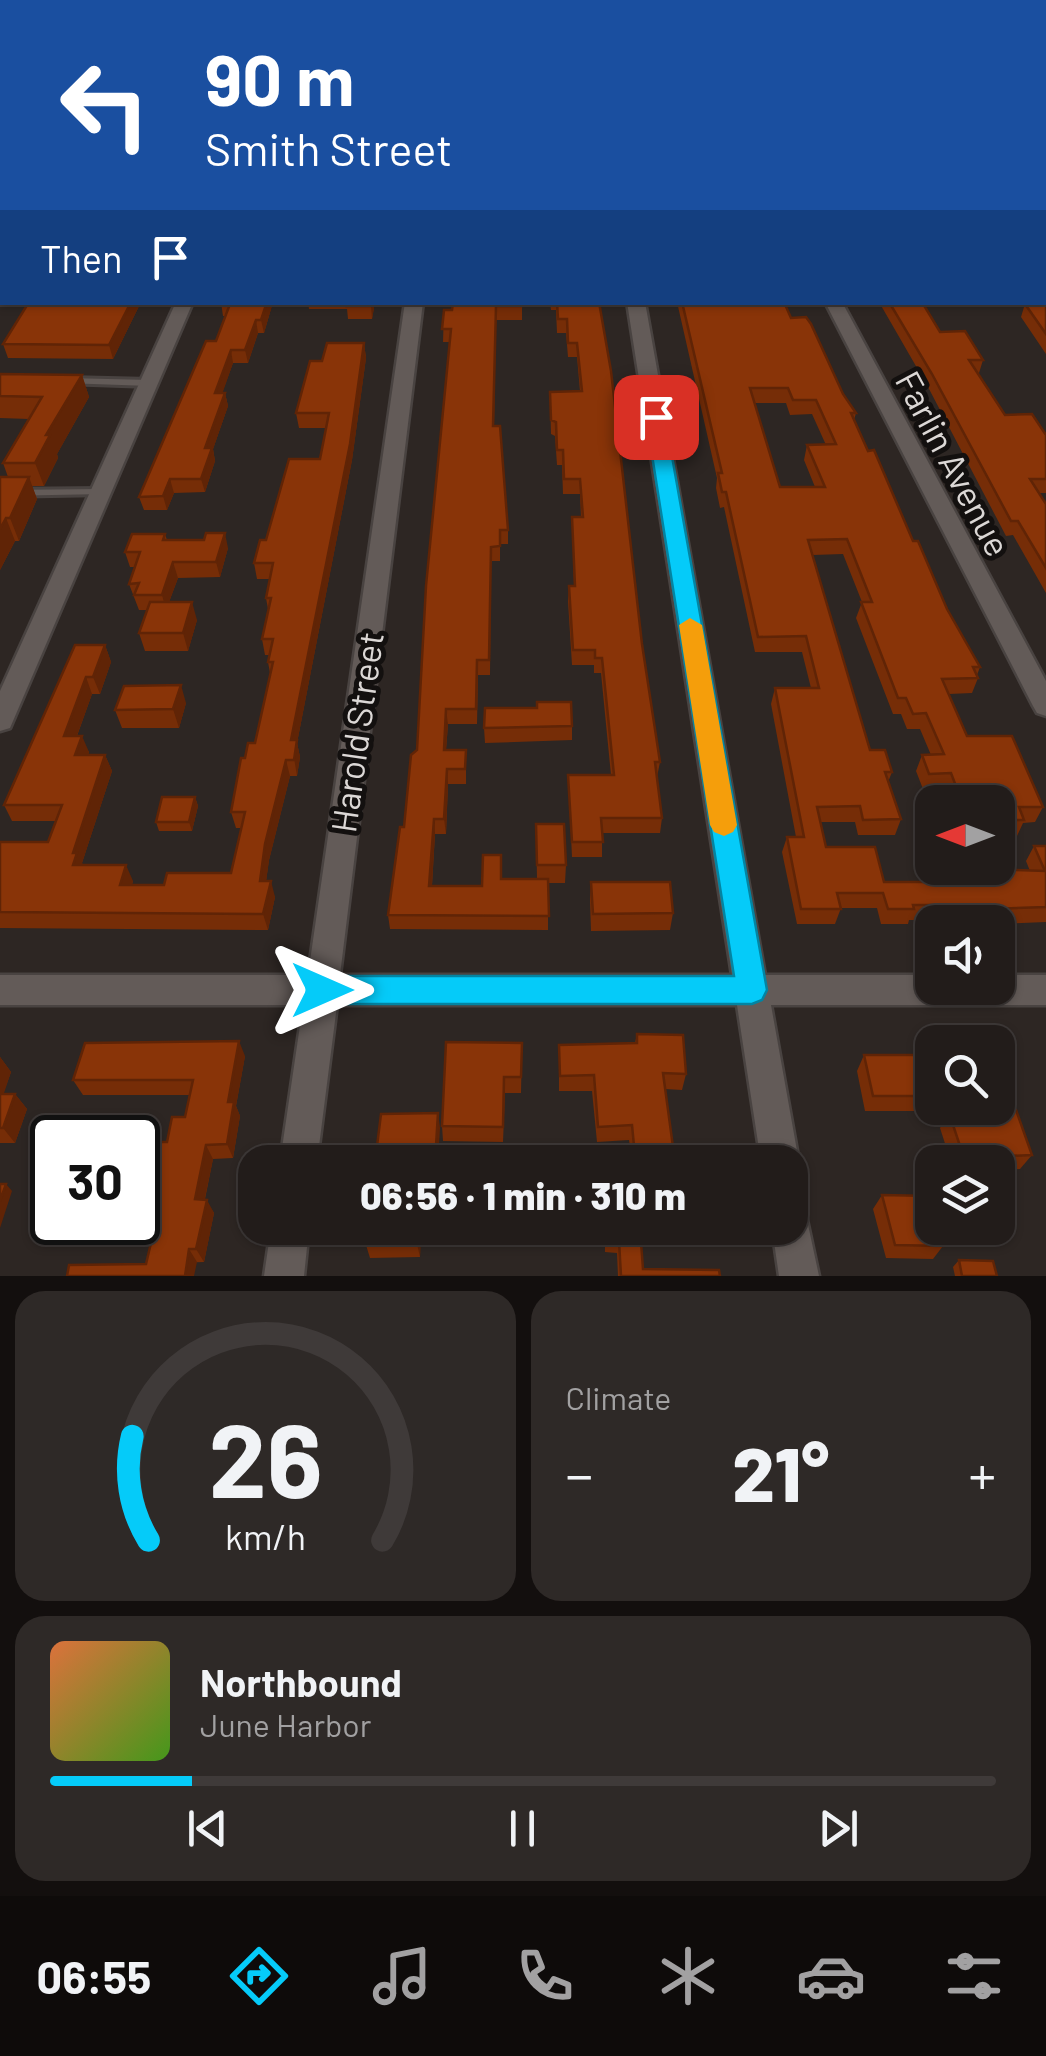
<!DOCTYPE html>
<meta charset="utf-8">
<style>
:root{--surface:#221c1a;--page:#2e2927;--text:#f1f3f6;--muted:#a2a1a2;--line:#3f3a39;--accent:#05cbf9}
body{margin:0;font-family:Barlow,sans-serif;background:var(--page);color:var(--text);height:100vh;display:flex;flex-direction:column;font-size:38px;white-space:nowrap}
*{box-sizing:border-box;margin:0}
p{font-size:32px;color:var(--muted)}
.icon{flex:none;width:55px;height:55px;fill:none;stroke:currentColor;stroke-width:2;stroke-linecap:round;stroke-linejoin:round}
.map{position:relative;height:1276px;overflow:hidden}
.panel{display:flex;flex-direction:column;gap:15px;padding:15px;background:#130f0e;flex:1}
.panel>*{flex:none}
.top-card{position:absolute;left:0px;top:0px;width:1048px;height:305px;box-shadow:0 2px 8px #0004,0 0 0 2px var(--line);background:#1a4fa0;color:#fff;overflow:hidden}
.needle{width:65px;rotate:270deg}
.buttons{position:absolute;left:915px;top:785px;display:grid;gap:20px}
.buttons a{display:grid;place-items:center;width:100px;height:100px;border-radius:20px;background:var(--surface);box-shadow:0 2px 8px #0004,0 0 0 2px var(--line);font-size:50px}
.speed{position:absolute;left:30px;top:1115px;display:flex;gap:20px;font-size:50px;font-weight:700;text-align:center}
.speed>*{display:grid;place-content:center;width:130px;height:130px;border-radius:50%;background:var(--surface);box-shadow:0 2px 8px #0004,0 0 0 2px var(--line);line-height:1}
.speed .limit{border:5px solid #111;border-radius:15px;background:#fff;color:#111}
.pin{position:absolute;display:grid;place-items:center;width:85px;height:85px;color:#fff;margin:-42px;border-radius:20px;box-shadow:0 5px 15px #0006}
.me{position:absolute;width:110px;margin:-55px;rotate:90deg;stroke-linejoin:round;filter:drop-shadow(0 0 8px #0008)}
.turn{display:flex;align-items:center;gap:35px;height:210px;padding:0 40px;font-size:45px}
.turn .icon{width:130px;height:130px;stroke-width:2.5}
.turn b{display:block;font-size:70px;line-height:85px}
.then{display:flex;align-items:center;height:95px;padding:0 40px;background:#0003;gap:20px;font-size:38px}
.big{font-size:75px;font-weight:800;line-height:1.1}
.panel .widget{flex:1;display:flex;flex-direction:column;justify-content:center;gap:15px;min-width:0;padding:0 35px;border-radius:30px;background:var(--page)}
.panel .dial{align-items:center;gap:0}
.dial svg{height:260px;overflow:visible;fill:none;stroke:var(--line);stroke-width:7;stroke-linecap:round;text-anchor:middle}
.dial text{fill:var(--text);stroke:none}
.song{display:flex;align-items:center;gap:30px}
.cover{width:120px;height:120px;border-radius:15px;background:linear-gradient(135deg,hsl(20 70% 55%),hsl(100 70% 35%))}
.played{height:10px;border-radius:5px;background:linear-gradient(90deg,var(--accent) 15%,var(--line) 15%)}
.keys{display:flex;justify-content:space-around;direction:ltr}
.heat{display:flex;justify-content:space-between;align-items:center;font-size:55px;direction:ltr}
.panel .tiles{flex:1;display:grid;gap:15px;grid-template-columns:1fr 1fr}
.widget:last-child{grid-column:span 2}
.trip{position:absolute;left:238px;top:1145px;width:570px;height:100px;border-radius:30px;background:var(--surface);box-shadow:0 2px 8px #0004,0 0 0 2px var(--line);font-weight:800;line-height:100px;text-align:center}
.dock{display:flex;height:160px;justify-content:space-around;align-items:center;background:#0e0b0a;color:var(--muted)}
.dock .icon{width:70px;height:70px}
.dock .selected{color:var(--accent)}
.dock b{font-size:45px;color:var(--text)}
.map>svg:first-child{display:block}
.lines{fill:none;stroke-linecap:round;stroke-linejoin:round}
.service-casing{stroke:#494341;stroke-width:6}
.minor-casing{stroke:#494341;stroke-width:5}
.primary-casing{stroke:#494341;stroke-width:5}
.service{fill:#635b58;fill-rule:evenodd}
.minor{fill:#635b58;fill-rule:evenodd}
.primary{fill:#b8816b;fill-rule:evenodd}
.wall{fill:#762d07;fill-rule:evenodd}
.shaded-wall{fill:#602406}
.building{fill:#893408;stroke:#602406;stroke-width:2.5;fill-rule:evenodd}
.route{fill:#05cbf9;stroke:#0384a2;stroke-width:2.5}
.slow{fill:#f59e0b}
.labels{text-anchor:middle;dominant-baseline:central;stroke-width:10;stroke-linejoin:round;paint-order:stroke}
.street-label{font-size:35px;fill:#dcd8d6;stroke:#13100f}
</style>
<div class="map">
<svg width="1046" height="1276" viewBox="0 0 1046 1276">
<rect width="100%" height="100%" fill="#2d2623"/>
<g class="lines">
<g class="service-casing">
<path id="service" d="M1045,7H1046V11H1045Z
M1045,17H1046V21H1045Z
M0,101H2V105H0Z
M0,230H2V234H0Z
M0,239H2V246H0Z
M67,378L150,380L155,383L150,386L64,383L62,381Z
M101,489L105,490L106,492L105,494L0,496V490Z"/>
</g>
<g class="minor-casing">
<path id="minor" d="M670,0H680L681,2H671Z
M829,0H840L841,2H831Z
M1045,153H1046V161H1045Z
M1045,224L1046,225V235L1045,234Z
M176,302H193L13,721L10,728L0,731V691Z
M405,302H423L340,975H732L627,302H645L765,975H932V988H998V975H1046V1005H771L799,1162L793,1175L790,1176V1162H761L737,1005H337L317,1162H280L303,1005H0V975H308Z
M825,302H842L1046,681V716L1037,713L1033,706Z
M790,1201L804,1206L819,1276H779L772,1228H790Z
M271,1228H309L304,1276H264Z"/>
</g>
<g class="primary-casing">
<path id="primary" d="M984,0H997L998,2H986Z
M1045,37H1046V44H1045Z"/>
</g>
<use href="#service" class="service"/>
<use href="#minor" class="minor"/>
<use href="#primary" class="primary"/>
</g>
<path class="wall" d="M0,0H103L2,2V21H0Z
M125,0H157L155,2H125Z
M344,0H429V2H343Z
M1046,259V354L1021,317L1024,307L1020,302H1045Z
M29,302H141L113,359L8,358L3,344Z
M221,302H273L264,333H258L248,363H233L222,393H225L228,406L213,449L215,461L205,492L174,493L167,510H144L139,497L216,341L225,316H223Z
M308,302H375L372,319H348L347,309H309Z
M522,302V320H496L494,426L508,530V544H500V561H491L490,675H478L477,724H448L446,750H466V784H448L446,834H435L432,886H482L501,879H537L536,824L566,865L565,883H548V930L390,929L388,915L417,750L450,342H443L444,310Z
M550,302H599L642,644L660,762L657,777L662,818L660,833H602V857H572L568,775H611L601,673H594V665H572L568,601L569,586H574L572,517H581L580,494H563L562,465H557L555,436L551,434L550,392L580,391L577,357H568L566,333H557L556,310H551Z
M677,302H784L791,318L856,413L854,420L868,451L947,609L980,667L977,675L978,678L972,693L949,694L967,736L1043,807L1035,822L1023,823L1017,836L998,835V802H950L944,788L923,789L916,771L922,755H931L920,729H907L901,714H893L856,618L862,602L843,554L813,555L870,750L892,772L888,782L901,819L895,835H858L855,822H820L826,847L884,882H922L928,867L1030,871L1026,861L1034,846H1046V922L998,924L981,922L980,920H909L908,924H881L877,908H841L835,924H797L782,852L787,837H796L771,704L775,688H811L802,652H755L724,507L720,508L716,488L717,478ZM755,403H786L790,415L812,414L826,445H807L804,460L815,487H780Z
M879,302H922L940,332L983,360L979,373H977L1005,415L1046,435V493H1039L1046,504V593L1013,535L1006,536L928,387Z
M364,343L366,358L352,460L297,743L300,757L297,776H290L269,860L266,881L275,897L268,930L0,928V842H48L56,821H12L4,805L105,645L111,662L100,694H92L77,736L89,752L88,755H105L112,771L82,863L83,865L133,881L132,885H164L231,873L241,828H236L231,812L245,758L255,743L270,673L268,662L269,655H265L262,639L268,609L266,598L270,579H257L254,563L266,540L320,459L326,428H299L296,413L322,361Z
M0,374L82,375L89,397L57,454L58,458L44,486H32L37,499L19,541H15L0,570L8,477L3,463L29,419L0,418Z
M165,534L167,540L228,548L220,577L178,578L169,602L197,620L188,651H145L139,633L147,610H139L129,584L135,567H130L125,552Z
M186,703L179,728H122L115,710Z
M572,726V740L485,743L484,728Z
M195,797L198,806L192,831H159L156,822Z
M591,882L673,913L670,930L591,931L590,900Z
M637,1034L686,1074L682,1090L665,1089L674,1154L672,1162H632L629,1140L597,1142L592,1091H559V1045L635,1043Z
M522,1043L521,1093H505L503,1142L443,1141L442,1126Z
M864,1055L932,1066L934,1108L931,1111H865L857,1071Z
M245,1056L236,1106L240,1116L233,1158L213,1159L205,1199L214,1213L204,1262L146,1264L157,1218L149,1205L155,1181L138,1180V1142H167L185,1117L189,1095H83L73,1080Z
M0,1057L11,1072L3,1094H15L27,1109L15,1143H0Z
M949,1113L1032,1155L1020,1169L998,1170V1162H951L940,1128Z
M882,1195L943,1246L933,1259L886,1258L873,1209Z
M368,1228H421L420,1257L370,1258L366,1245Z
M605,1228H640L643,1269L720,1276H618L617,1253L605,1252Z
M959,1260L997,1276H955L953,1267Z"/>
<path class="shaded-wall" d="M35,0H50L51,2H31Z
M131,302H141L113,359L109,345Z
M267,302H273L264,333L261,320Z
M372,302H375L372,319L371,306Z
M256,320L258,333L248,363L245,350Z
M364,343L366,358L352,460L297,743L300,757L297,776L291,740Z
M231,350L233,363L218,406L215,393Z
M82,375L89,397L57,454L58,458L44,486L35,463L46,435Z
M225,393L228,406L213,449L215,461L205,492L201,479L205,448Z
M29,477L37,499L19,541L10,518Z
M170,479L174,493L167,510L163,496Z
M6,518L15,541L0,570V529Z
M225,533L228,548L220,577L216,562Z
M173,562L178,578L166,610L162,595Z
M192,602L197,620L188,651L183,633Z
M105,645L111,662L100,694L93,677Z
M86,677L92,694L71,752L64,736Z
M181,685L186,703L179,728L173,709Z
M446,709L448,724L445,765L444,750Z
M82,736L89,752L82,771L75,755Z
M105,755L112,771L82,863L85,869L73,865V853Z
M286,760L290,776L269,860L264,897L260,881L265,844Z
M447,769L448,784L446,834L444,819Z
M195,797L198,806L192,831L189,822Z
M434,819L435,834L431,901L429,886Z
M126,865L133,881L127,900L120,885Z
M271,881L275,897L268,930L263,914Z
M239,1041L245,1056L236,1106L240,1116L233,1158L227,1144L228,1102Z
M0,1057L11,1072L2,1099L0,1097Z
M15,1094L27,1109L15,1143L3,1128Z
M438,1113L440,1128L438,1162H435Z
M206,1145L213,1159L202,1212L195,1199Z
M6,1184L12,1191L0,1228V1201Z
M207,1200L214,1213L204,1262L196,1249Z
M418,1228H421L420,1257L417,1244Z
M189,1249L197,1262L194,1276H185Z"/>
<path class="building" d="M0,0H35L31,2H2V9H0Z
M262,0H284L283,2H260Z
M344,0H377L375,2H343Z
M480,0H510V2H479Z
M545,0H568V2H545Z
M603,0H656V2H609L608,1Z
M703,0H743L744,2H704Z
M785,0H820L822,2H787Z
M868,0H970L973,2H871Z
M1045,46L1046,47V134H1045Z
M1045,258L1046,259V334L1025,304L1045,302Z
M29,302H131L109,345L3,344Z
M221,302H267L261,320H256L245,350H231L215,393H225L205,448H212L201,479H170L163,496L139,497L206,341H216L230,304Z
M348,302H372L371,306H347Z
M453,302H522V306H496L493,426H500L508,530H500V546L491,547L489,660H477L476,709H446L444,750H466L465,769H447L444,819H434L429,886H482L483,855H501V879H548L549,916L388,915L400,827H404L411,755L417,750L426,586L451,329H442L444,310H452Z
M557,302H599L611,371L642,644L660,762H655L662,818H601L603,842H572L568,775H614L602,658H595V650H573L569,586H575L572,517H583L580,479H564L563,450H557L556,422L551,420L550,392L582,391L577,343H568L567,319H558Z
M682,302H784L791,318L806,317L811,324L843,394L856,413H851L868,451L874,450L913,541H918L947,609L980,667H973L978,678L942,679L967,736H1012L1043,807H1019L1024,820H998V802H962L951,773L929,774L922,755L944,754L926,713L913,714L906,698H898L861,602H872L847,539L808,540L870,750H885L892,772H885L901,819L863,820L860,806L817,807L826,847H875L884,882H933L928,867L1045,871L1034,846H1046V907L989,909L988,905H913L914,909H888L883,893H837L841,909H801L787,837H804L775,688H819L806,636L758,637L726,492H722L718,473H722ZM750,388H788L793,400H816L836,444L807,445L825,487H780Z
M889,302H922L940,332L965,331L983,360H969L1005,415L1032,414L1046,435V479H1030L1046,504V568L1018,521H1011L932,374Z
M327,343H364L350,444L291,740H297L294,760H286L265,844L260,881H271L263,914L0,912V842H48L62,805H4L75,645H105L93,677H86L64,736H82L75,755H105L73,853H77L73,865H126L120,885H164L167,873H231L245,812H231L241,758H245L248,743H255L273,662H268L273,639H262L271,598H266L273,563H254L260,540H266L289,459H320L329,413H296L310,361H322Z
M0,374L82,375L46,435H50L35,463H3L42,397L0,396Z
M0,477H29L10,518H6L0,529Z
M206,533H225L216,562H173L162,595H134L139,583L129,584L140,552H125L132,534H165L163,540H204Z
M150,602H192L183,633H139Z
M181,685L173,709L115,710L124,686Z
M537,702H571L572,726L484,728L485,708H537Z
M162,797H195L189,822H156Z
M536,824H564L566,865H537Z
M591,882H670L673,913L593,914Z
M637,1034L683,1035L686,1074L663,1073L674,1154L635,1156L632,1125L598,1127L594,1075L560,1076L559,1045L637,1043Z
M239,1041L228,1102H234L227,1144L206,1145L195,1199L207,1200L196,1249H189L185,1276H67L69,1265L146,1264L160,1205H149L158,1167H138V1142H167L172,1117H185L193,1080H73L85,1043Z
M446,1042L522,1043L521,1077H504L503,1127L442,1126Z
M864,1055H930L932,1066V1096H873Z
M0,1094H15L3,1128H0Z
M1016,1110L1032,1155L964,1158L949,1113Z
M438,1113L435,1162H375L381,1114Z
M0,1184H6L0,1201Z
M882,1195L931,1196L932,1228H939L943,1246L895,1245Z
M368,1228H418L417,1244L366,1245Z
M606,1228H640L643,1269L719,1270L720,1276H621L619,1241H607Z
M959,1260L993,1261L997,1276H962Z"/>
<path class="route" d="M656,412L665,417L767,990L762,1000L752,1004H322L311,1000L307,990L311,980L322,976H734L646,417Z"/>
<path class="slow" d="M690,618L702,625L737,825L733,832L724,836L714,832L710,825L679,625Z"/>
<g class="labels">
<g class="street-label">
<text transform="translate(954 463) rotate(62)">Farlin Avenue</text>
<text transform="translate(356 732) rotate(-82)">Harold Street</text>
</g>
</g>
</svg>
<div class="buttons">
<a><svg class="needle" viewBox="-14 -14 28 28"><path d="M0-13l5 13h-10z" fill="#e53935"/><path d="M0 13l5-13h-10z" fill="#a2a1a2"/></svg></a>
<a><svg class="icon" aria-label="sound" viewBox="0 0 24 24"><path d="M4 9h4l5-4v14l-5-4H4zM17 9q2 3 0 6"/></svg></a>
<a><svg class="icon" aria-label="search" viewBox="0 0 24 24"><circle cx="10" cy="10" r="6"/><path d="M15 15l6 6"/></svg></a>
<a><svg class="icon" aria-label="layers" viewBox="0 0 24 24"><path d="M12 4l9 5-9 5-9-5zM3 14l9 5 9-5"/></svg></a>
</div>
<div class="speed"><div class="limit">30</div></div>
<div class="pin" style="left:656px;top:417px;background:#d93025"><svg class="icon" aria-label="arrive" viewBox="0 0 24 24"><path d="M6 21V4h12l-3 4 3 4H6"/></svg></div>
<svg class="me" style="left:322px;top:990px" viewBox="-20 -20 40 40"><path d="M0-17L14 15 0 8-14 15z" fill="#05cbf9" stroke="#fff" stroke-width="4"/></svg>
<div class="trip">06:56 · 1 min · 310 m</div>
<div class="top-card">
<div class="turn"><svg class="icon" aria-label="left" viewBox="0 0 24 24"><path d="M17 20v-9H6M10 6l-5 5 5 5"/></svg><div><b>90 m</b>Smith Street</div></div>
<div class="then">Then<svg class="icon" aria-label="arrive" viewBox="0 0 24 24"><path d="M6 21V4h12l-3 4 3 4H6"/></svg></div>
</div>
</div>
<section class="panel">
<div class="tiles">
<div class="widget dial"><svg viewBox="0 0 100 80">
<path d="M14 69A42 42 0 1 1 86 69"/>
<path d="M14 69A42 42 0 0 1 9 37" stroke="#05cbf9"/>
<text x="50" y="56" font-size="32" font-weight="700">26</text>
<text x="50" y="72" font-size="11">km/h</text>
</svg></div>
<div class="widget"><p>Climate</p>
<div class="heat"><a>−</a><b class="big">21°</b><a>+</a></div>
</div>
<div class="widget">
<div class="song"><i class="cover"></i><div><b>Northbound</b><p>June Harbor</p></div></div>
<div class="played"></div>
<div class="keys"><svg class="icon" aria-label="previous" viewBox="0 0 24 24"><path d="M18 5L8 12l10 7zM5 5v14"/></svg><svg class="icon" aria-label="pause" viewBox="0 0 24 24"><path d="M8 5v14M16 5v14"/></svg><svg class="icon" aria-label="next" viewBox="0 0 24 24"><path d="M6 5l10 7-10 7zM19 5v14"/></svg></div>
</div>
</div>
</section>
<nav class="dock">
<b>06:55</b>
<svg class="icon selected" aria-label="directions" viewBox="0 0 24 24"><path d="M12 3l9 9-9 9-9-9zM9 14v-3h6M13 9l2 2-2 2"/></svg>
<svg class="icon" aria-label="music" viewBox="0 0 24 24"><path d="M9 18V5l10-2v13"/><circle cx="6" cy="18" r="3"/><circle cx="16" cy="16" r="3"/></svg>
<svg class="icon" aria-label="phone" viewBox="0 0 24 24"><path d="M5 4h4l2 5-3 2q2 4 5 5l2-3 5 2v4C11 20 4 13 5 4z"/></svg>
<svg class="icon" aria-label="climate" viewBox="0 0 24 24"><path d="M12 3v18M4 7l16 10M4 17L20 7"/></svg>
<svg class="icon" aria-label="car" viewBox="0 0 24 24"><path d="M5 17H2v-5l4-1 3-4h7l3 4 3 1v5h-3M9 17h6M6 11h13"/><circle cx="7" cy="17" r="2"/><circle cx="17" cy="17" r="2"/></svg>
<svg class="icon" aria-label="filters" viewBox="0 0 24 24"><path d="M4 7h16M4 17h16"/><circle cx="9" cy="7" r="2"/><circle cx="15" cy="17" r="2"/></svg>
</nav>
